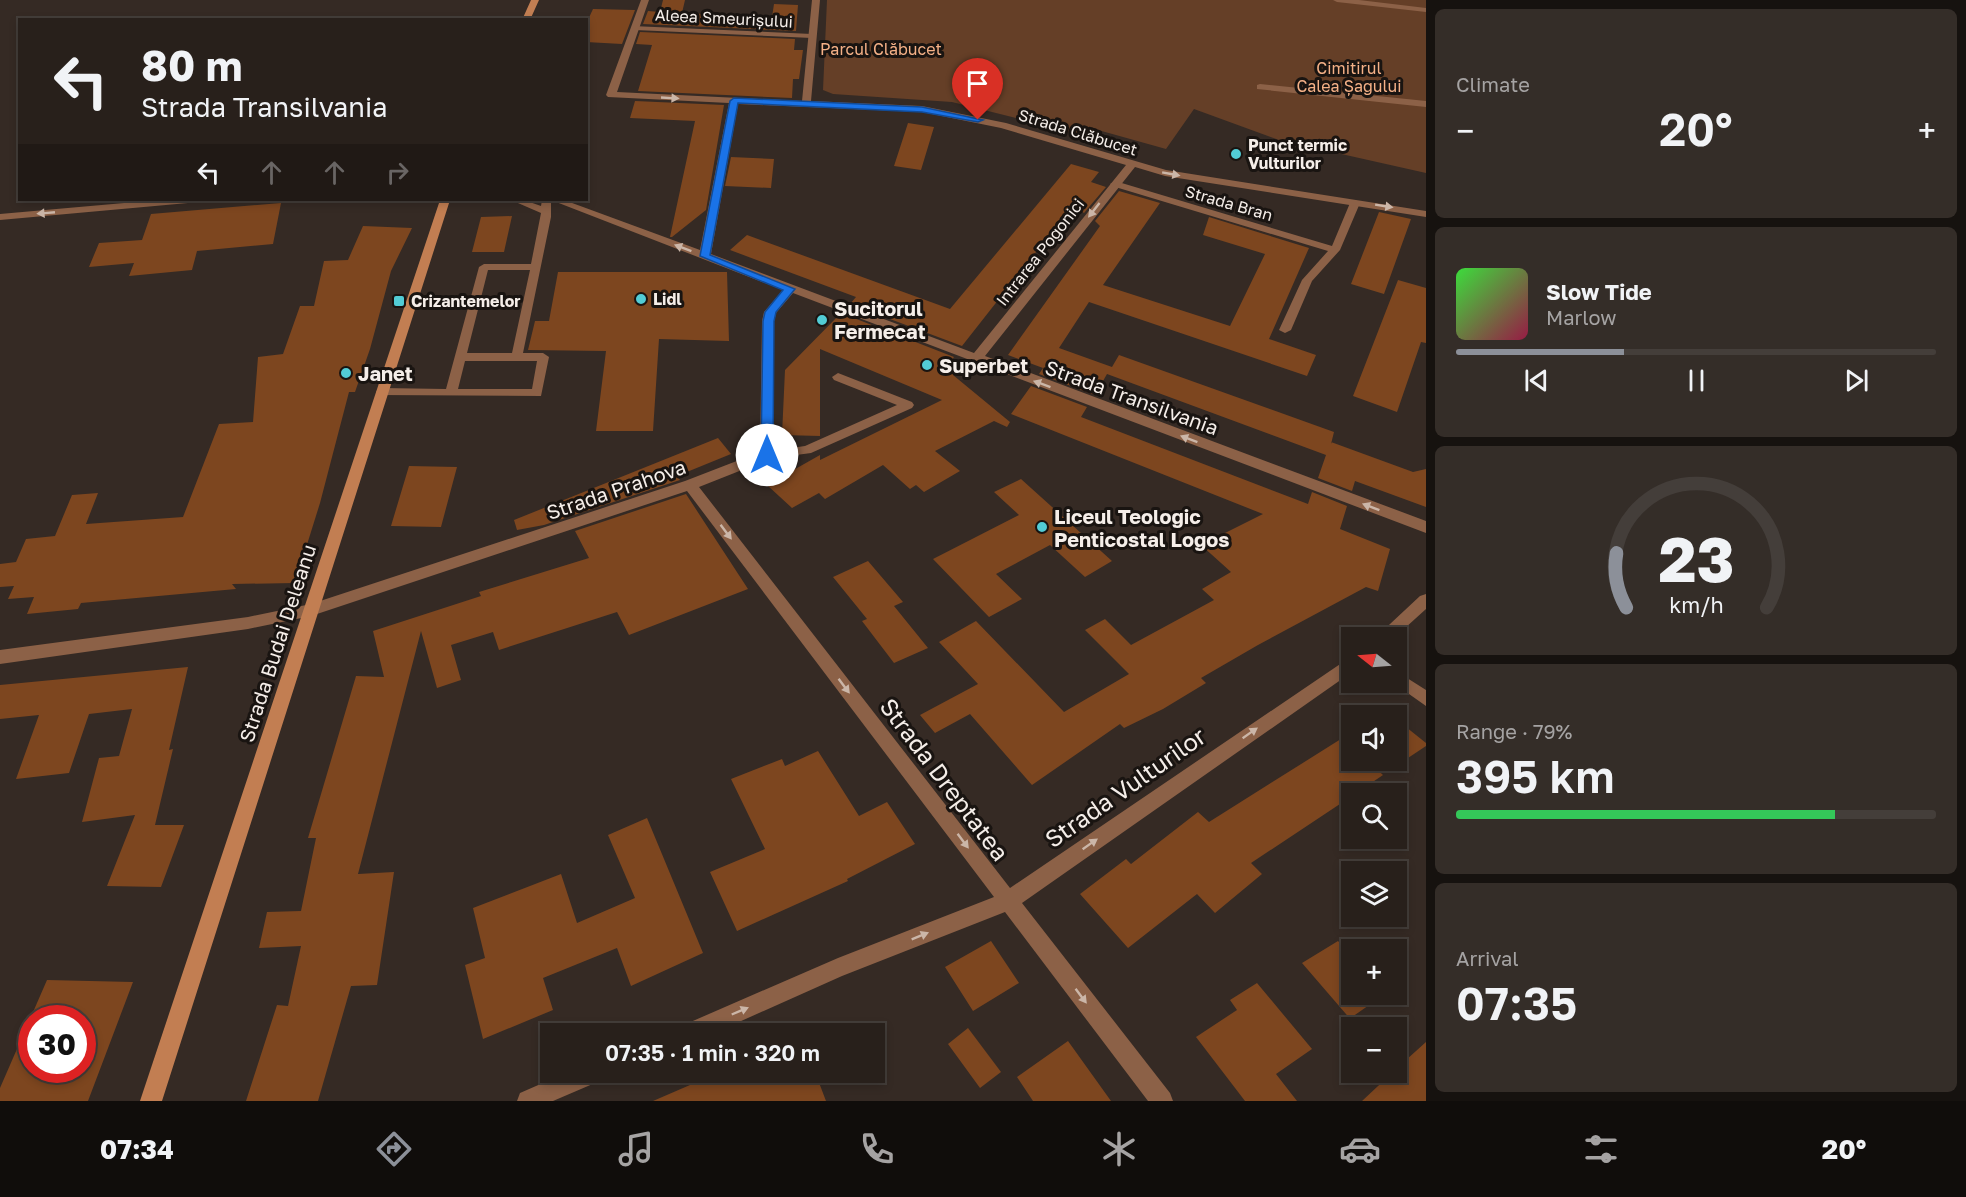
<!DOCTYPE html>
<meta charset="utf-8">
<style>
:root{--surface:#28201b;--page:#342d28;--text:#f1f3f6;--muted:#a5a3a3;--line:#443e3a;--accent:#8c9099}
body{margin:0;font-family:"Golos Text",sans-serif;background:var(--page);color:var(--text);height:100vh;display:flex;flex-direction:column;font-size:22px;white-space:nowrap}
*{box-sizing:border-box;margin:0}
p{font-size:20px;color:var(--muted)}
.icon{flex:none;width:33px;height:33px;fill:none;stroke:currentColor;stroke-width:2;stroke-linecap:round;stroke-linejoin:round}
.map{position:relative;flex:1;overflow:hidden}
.panel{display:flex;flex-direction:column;gap:9px;padding:9px;background:#16120f;width:540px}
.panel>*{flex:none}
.hud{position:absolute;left:18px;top:18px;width:570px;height:183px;border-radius:0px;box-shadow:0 3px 9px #0003,0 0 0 2px var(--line);background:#28201b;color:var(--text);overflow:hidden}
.needle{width:39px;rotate:287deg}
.controls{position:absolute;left:1341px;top:627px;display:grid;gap:12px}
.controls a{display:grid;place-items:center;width:66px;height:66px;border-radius:0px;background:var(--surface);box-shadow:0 3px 9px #0003,0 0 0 2px var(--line);font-size:30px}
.speed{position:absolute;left:18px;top:1005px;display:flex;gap:12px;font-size:30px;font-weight:700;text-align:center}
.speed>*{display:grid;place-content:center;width:78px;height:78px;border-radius:50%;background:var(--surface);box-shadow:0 3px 9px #0003,0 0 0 2px var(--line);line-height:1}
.speed .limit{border:9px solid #d22;background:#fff;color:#111}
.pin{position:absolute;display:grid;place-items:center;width:51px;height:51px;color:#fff;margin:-62px -26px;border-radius:50% 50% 50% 0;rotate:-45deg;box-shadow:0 0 6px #0007}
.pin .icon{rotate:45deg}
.me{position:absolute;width:66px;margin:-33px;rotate:0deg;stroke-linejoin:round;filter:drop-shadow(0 0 4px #0008)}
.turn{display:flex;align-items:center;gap:21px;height:126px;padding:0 24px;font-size:27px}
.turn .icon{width:78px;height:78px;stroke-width:2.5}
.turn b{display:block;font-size:42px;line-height:51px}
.lanes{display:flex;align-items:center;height:57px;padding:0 24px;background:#0003;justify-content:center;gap:30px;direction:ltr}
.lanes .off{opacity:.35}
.big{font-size:45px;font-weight:600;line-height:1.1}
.panel .card{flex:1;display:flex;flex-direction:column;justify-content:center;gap:9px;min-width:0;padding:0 21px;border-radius:9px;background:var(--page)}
.panel .dial{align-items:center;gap:0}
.dial svg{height:156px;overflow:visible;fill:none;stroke:var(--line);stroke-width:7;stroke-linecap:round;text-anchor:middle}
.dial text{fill:var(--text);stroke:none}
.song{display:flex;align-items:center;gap:18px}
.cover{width:72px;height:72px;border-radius:9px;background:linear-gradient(135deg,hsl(120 70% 55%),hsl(340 70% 35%))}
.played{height:6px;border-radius:3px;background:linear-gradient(90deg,var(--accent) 35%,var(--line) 35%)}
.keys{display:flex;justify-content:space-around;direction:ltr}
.heat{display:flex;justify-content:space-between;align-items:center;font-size:33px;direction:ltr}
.charge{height:9px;border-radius:4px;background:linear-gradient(90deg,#34c759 79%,var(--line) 0)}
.trip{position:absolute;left:540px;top:1023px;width:345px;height:60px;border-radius:0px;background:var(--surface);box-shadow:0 3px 9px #0003,0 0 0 2px var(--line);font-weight:600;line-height:60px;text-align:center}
.menu{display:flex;height:96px;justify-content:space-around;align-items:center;background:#100d0b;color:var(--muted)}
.menu .icon{width:42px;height:42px}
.menu .on{color:var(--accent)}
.menu b{font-size:27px;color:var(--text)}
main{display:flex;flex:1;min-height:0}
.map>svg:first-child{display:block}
.green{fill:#653f27}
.building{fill:#7d461f;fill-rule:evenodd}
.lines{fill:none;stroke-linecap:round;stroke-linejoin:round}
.lane{fill:#8c6147;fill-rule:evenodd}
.street{fill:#8c6147;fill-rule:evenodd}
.secondary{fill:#c27e52;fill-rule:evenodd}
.oneway{fill:#cbb6a8}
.route{fill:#1a73e8;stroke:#114b97;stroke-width:1.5}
.poi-dot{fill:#52ccd5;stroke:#191411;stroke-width:2}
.labels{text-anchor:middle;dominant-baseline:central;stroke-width:6;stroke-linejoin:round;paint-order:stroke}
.far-street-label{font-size:16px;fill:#f5eee9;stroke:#191411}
.far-park-label{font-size:16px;fill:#f5b187;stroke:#191411}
.far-poi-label{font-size:16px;font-weight:bold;fill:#f5eee9;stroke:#191411;text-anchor:start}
.poi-label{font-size:20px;font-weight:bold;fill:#f5eee9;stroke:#191411;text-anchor:start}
.street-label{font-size:20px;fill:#f5eee9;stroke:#191411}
.near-street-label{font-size:24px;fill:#f5eee9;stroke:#191411}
</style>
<main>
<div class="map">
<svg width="1426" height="1101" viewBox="0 0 1426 1101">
<rect width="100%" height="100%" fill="#352a24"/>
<path class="green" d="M827,0H1426V173L1279,140L1194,109L1166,149L1098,130L1091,137L952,102L833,94L823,90Z"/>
<path class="building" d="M663,0H685L682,13L772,17L774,4L798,5L796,31L643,24L648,11L660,12Z
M593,9L635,10L622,44L586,42V24Z
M640,32L795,39L794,50H803L799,79H793L792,98L638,91L652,45L636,44Z
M635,101L724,105L706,210L672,237H670L695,121L630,118Z
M908,123L934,127L921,170L894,166Z
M731,157L774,159L771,188L725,186Z
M1071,164L1099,172L1091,182L1106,187L1084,213L1073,205L962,346L850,304L856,297L730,250L747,235L950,309Z
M1119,191L1160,203L1103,285L1230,326L1265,254L1203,235L1209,217L1309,248L1269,339L1316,355L1307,376L1089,302L1059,348L1112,367L1119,355L1334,432L1331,444V442L1413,472L1426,469V507L1355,481L1352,491L1318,478L1326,455L1107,374L1095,395L1039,374L1043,368L1008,355L1100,226L1095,221Z
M281,203L273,244L197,251L192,270L129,276L134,263L89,267L99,243L142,240L151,214Z
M1379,212L1411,219L1384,294L1351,284Z
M512,216L504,252H472L481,217Z
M363,226L412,228L391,271L370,349L355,392H349L320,503L295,583L232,584L236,589L81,603L78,609L27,614L34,597L8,599L14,586L0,587V564L16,562L26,539L55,536L72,495L98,493L86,524L183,517L219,424L253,422L258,357L283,354L300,306H314L324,261L348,260Z
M558,272H727L729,341L659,339L653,431H596L606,351L528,350L535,321H549Z
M1398,280L1426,288V343L1421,342L1397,412L1353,396Z
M841,313L954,357L949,364L958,368L953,375L1010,422L1007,427L994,421L935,451L960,471L924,492L916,485L910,489L883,465L825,499L819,493L792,508L767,485L820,455V460L942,400L820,349V436L782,435L785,370Z
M1031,386L1087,407L1081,417L1308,504L1312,492L1347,506L1340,529L1390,549L1378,591L1366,587L1258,645L1201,678L1206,683L1163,709L1124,728L1120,724L1032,785L970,714L935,733L920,715L978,684L939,642L976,621L1064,712L1129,674L1085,630L1105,619L1131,645L1214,600L1202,589L1231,572L1201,545L1263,514L1011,414Z
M718,438L731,454L677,476L680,480L544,525L517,530L514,520Z
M409,466L457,467L441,527L391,526Z
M1021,479L1112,561L1085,577L1050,545L996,574L1022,599L989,617L933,559L1019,515L994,492Z
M686,494L748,589L629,635L617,612L499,650L493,632L451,645L461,680L437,688L421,631L358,874L394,872L377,985L351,986L318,1101H246L277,1005L288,1006L301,946L259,948L267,912L301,911L316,838H308L356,676L384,677L373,631L481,596L479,592L589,558L575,531Z
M868,561L903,602L894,606L928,648L894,663L862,621L867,619L833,577Z
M188,667L169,750L173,749L155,825H184L161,887L107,886L135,815L82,822L99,758L119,756L132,709L89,714L69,773L16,779L39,715L0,719V685Z
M1396,719L1426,743V746L1396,766Z
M1352,732V760H1367L1383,775L1355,794H1352V796L1251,863L1262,874L1215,913L1197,894L1128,948L1080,894L1126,859L1131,864L1198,812L1209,822Z
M818,751L859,816L887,802L915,844L847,879L848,881L737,931L710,872L765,849L731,779L782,759L785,766Z
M647,818L703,953L631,986L617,948L543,978L553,1010L483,1039L465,965L485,958L473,908L561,874L577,923L635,898L608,835Z
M991,941L1019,983L973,1011L945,967Z
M1338,941L1352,956V994H1385L1352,1017V1021L1302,963Z
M47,980L133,982L88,1101H0V1088ZM32,1018H82V1070H32Z
M1257,983L1312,1049L1276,1074L1297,1101H1245L1196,1037L1237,1010L1230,1000Z
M968,1028L1001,1072L980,1088L948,1044Z
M1068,1041L1111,1101H1033L1017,1077Z
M1426,1042V1101H1362L1393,1072H1396V1069Z
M720,1072H815L826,1101H653Z"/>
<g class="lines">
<path class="lane" d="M632,26L812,34L816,36L812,38L635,30H632Z
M1115,181L1332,246L1350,203L1355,200L1360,203L1340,250L1312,281L1291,330L1285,333L1279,330L1302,280L1328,251L1112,186L1110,184Z
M511,200H524L541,206L542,200H551V217L523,353H543L549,357L541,396L378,395L376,392L378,389L382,388L446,389L479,267L484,264H531L541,213ZM488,270H530L512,353H467ZM465,361H537L532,389H458Z
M838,373L912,402L914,405L912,408L811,453L767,459L763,458L761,455L763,452L805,446L897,405L834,380L832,377Z
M1396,671L1426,690V706L1392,682H1396Z"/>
<path class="street" d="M641,0H649L617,92L802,101L812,0H820L811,101L922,106L1006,123L1166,170L1426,211V217L1165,176L1135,167L985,356L1426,521V533L793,293L776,313L774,321V455L772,458L699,487L1010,888L1352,656V672L1022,903L1170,1093L1173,1101H1148L1005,912L842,976L712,1034H676L679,1027L838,958L994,897L687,491L311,616L248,629L0,664V650L248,617L311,604L685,481L760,452L762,321L764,312L783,290L551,200H564L700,250L729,103L608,97L606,95ZM738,104L922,112L1001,128L1126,165L974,353L711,254Z
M1333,0H1359L1426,8V12L1337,2Z
M1260,84L1426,101V107L1257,89V85Z
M158,200H193L188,203L0,220V214Z
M1426,594V609L1394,638H1375L1420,596Z
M568,1072H605L602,1080L553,1101H517L520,1093Z"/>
<path class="secondary" d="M531,0H539L530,20H522Z
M440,200H450L162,1101H140Z"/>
</g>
<defs><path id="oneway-solid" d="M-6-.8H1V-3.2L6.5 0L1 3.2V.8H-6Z" transform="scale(1.5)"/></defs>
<g class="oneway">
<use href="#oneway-solid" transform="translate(670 98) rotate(3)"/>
<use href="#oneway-solid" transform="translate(1171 174) rotate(10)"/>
<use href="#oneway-solid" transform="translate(1384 206) rotate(9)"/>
<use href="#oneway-solid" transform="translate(1094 210) rotate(128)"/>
<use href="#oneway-solid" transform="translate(46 213) rotate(175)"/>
<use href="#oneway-solid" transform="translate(683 248) rotate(-159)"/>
<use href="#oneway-solid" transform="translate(1042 384) rotate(-160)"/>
<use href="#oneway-solid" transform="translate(1189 439) rotate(-159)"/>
<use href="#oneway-solid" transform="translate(1371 507) rotate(-159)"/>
<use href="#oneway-solid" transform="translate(726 532) rotate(53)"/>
<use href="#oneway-solid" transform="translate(844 686) rotate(53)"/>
<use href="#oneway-solid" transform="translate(1250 733) rotate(-35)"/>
<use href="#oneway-solid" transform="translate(963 841) rotate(53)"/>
<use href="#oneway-solid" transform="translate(1090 844) rotate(-35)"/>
<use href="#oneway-solid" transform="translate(920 936) rotate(-22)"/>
<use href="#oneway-solid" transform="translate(1081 996) rotate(53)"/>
<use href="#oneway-solid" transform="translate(740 1011) rotate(-23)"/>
</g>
<path class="route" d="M734,98L922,107L983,120L978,122L922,112L738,103L710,255L795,289L776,312L774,321L773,455L767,460L761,455L763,321L765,312L783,290L700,256L730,101Z"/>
<g class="poi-dot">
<circle cx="1236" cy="154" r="6"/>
<circle cx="641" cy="299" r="6"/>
<rect x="393" y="295" width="12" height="12" rx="3"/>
<circle cx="822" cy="320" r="6"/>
<circle cx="927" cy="365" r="6"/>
<circle cx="346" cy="373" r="6"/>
<circle cx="1042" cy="527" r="6"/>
</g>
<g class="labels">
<g class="far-street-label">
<text transform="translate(724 18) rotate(3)">Aleea Smeurișului</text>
<text transform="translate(1078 132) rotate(17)">Strada Clăbucet</text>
<text transform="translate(1229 203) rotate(16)">Strada Bran</text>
<text transform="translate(1040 252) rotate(-52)">Intrarea Pogonici</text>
</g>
<g class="far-park-label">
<text x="881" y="49">Parcul Clăbucet</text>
<text x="1349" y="68">Cimitirul<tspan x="1349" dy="18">Calea Șagului</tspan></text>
</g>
<g class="far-poi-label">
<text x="1248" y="145">Punct termic<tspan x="1248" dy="18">Vulturilor</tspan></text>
<text x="653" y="299">Lidl</text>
<text x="411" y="301">Crizantemelor</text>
</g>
<g class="poi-label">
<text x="834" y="308">Sucitorul<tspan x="834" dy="23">Fermecat</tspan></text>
<text x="939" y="365">Superbet</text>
<text x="358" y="373">Janet</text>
<text x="1054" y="516">Liceul Teologic<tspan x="1054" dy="23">Penticostal Logos</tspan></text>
</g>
<g class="street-label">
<text transform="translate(1132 397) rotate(20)">Strada Transilvania</text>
<text transform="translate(616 489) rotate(-19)">Strada Prahova</text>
<text transform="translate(277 643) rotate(-72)">Strada Budai Deleanu</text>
</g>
<g class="near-street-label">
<text transform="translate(945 779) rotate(53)">Strada Dreptatea</text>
<text transform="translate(1125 787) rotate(-35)">Strada Vulturilor</text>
</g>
</g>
</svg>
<div class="controls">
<a><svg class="needle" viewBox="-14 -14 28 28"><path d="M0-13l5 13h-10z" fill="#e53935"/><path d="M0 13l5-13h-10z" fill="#a5a3a3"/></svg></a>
<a><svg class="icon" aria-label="sound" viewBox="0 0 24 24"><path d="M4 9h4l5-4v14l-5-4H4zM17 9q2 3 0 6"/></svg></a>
<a><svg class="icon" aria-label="search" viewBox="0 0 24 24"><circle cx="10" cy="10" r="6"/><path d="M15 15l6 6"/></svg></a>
<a><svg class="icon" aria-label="layers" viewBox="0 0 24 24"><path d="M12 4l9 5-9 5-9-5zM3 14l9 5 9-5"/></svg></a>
<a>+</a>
<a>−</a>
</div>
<div class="speed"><div class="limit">30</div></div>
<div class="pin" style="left:978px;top:120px;background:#d93025"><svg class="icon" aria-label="arrive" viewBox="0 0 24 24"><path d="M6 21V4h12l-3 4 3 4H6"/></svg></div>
<svg class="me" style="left:767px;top:455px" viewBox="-20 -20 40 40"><circle r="19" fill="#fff"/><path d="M0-13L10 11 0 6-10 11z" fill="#1a73e8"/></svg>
<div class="trip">07:35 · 1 min · 320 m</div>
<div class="hud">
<div class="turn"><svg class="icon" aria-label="left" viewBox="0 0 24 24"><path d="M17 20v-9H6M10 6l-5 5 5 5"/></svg><div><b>80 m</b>Strada Transilvania</div></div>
<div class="lanes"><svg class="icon" aria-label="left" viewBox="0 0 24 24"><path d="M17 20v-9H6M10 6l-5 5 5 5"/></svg><svg class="icon off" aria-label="ahead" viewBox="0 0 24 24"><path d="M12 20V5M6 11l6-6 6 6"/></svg><svg class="icon off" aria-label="ahead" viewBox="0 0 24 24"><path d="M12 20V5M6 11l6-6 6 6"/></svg><svg class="icon off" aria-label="right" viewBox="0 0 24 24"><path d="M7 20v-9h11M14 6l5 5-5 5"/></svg></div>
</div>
</div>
<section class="panel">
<div class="card"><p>Climate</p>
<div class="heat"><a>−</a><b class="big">20°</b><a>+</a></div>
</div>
<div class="card">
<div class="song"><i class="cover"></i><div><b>Slow Tide</b><p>Marlow</p></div></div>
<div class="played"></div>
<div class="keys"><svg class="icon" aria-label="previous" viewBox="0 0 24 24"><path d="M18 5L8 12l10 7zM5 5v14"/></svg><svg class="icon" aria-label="pause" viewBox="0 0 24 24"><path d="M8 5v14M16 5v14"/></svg><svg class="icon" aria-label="next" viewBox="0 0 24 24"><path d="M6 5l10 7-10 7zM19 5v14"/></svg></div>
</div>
<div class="card dial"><svg viewBox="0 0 100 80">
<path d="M14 69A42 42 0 1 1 86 69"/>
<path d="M14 69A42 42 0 0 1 9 41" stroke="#8c9099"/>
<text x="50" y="56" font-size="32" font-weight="700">23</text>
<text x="50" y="72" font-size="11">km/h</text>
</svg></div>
<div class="card"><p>Range · 79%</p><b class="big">395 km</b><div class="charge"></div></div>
<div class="card"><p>Arrival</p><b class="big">07:35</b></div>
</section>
</main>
<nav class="menu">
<b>07:34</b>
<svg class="icon on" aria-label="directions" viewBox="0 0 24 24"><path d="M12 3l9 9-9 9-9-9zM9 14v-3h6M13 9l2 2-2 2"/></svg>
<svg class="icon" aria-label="music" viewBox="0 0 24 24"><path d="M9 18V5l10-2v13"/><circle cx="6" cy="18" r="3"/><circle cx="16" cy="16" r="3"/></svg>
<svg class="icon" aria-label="phone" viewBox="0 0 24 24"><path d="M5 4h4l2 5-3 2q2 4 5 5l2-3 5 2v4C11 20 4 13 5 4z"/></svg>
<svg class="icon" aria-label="climate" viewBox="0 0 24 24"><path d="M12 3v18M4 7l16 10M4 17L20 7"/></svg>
<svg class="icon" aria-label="car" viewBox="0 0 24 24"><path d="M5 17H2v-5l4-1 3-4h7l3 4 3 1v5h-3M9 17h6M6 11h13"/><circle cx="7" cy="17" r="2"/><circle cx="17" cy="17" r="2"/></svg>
<svg class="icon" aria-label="filters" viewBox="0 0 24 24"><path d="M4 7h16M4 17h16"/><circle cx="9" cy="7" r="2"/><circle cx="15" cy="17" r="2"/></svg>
<b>20°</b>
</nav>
